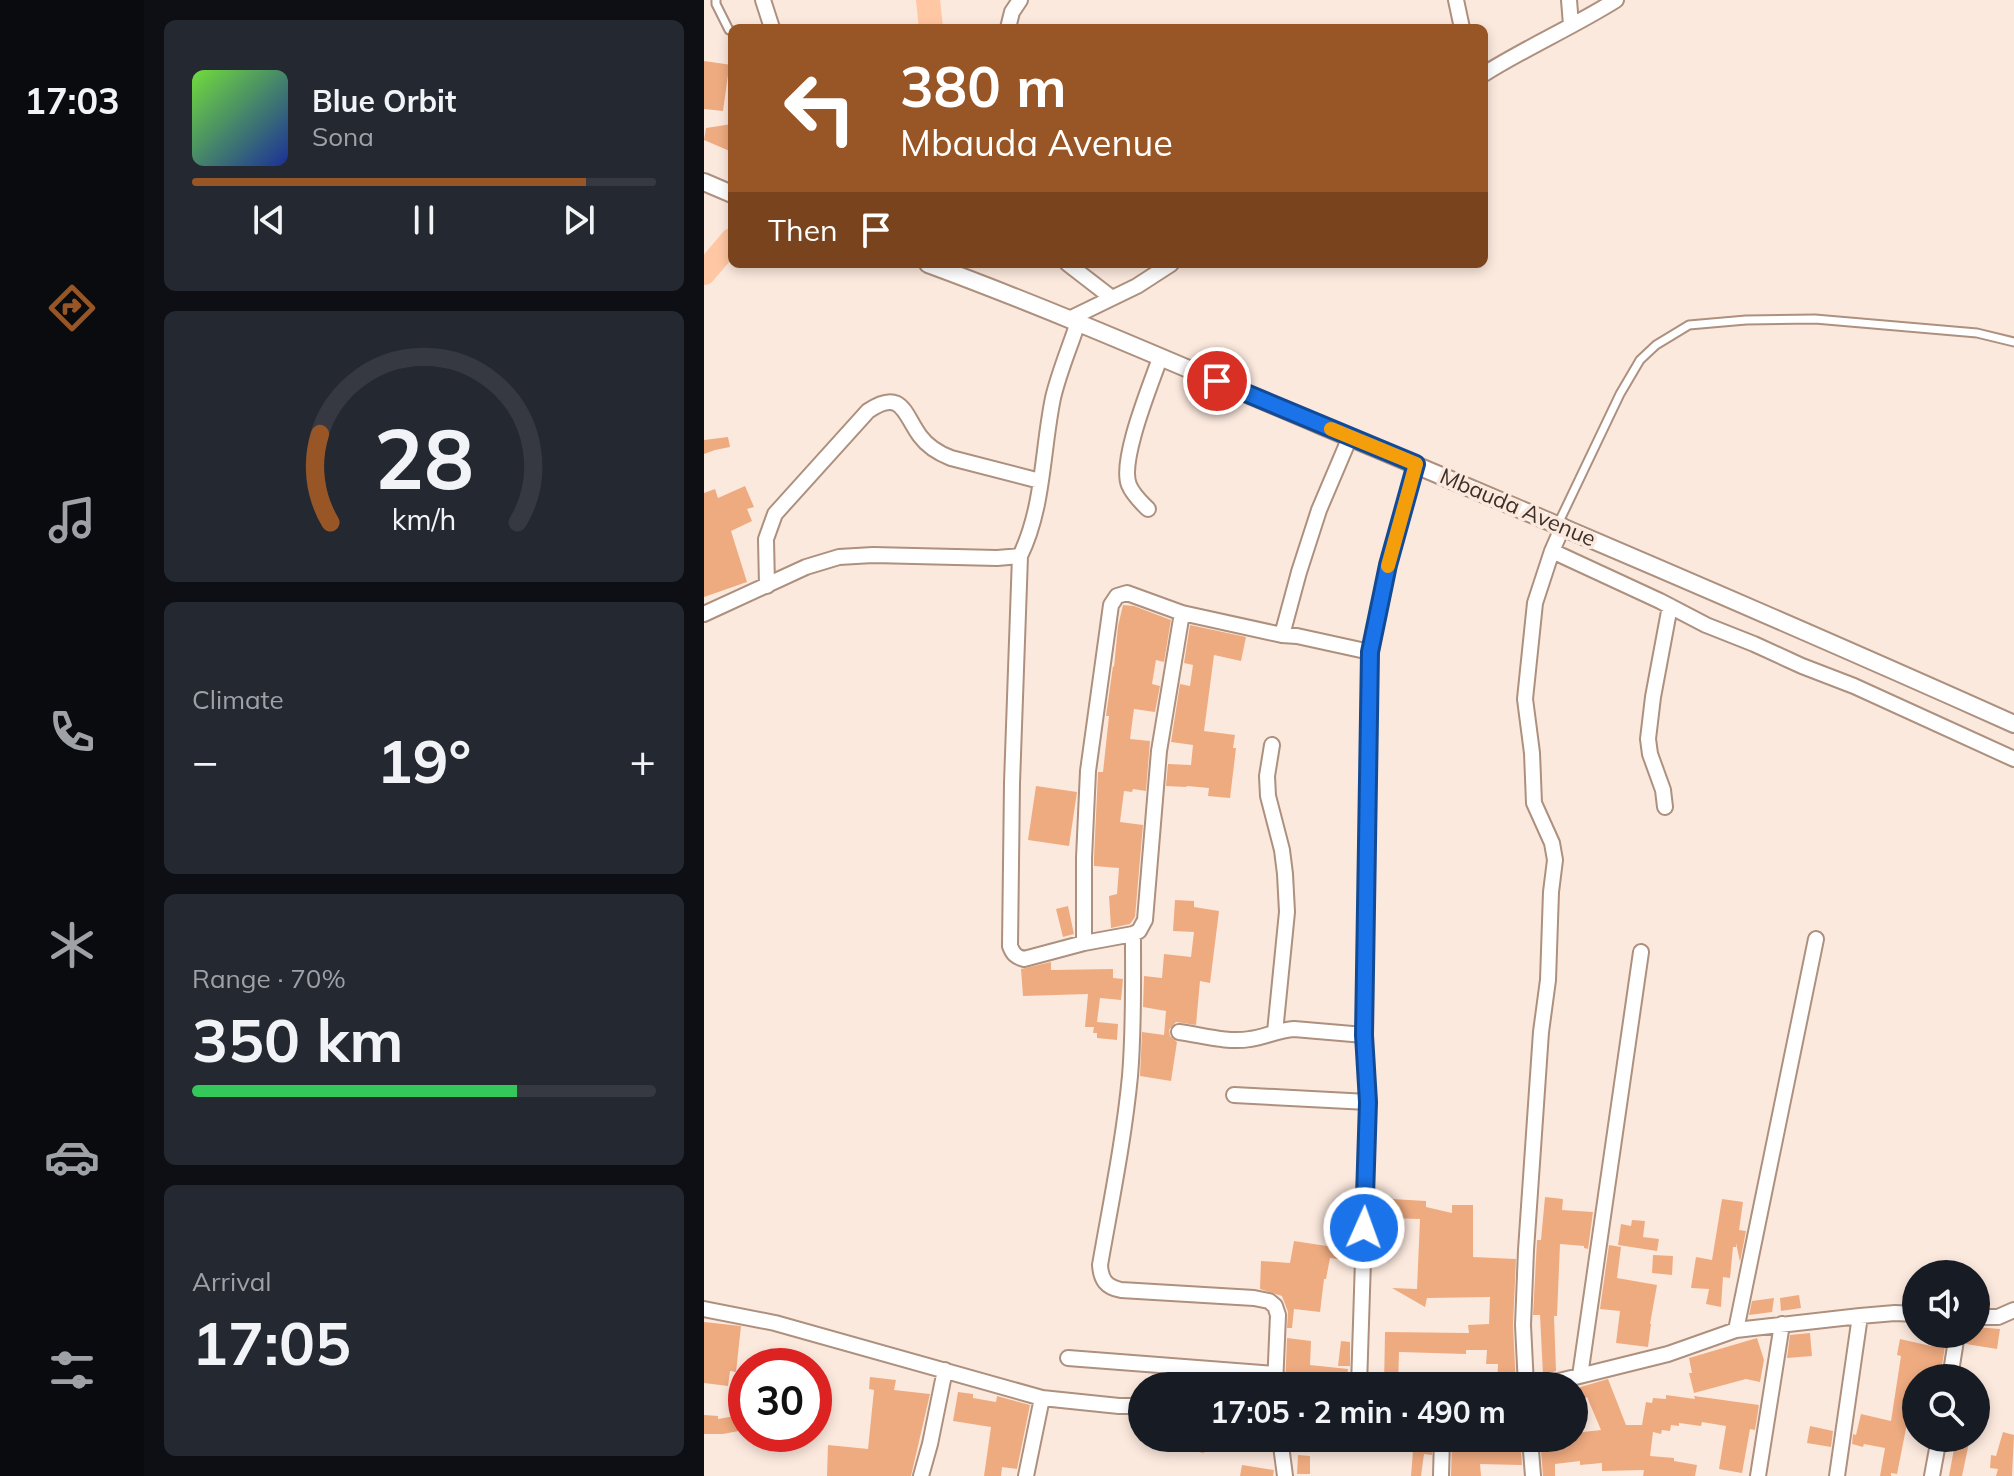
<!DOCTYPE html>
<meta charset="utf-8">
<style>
:root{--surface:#171b24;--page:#242831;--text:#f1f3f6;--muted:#9ea1a6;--line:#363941;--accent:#985525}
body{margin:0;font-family:Mulish,sans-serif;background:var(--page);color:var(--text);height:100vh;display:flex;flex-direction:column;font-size:30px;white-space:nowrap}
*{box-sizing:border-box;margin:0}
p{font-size:26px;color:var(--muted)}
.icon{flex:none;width:44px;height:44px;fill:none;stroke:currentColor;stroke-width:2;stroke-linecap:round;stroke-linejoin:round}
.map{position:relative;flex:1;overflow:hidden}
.details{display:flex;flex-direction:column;gap:20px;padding:20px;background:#0d0f14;width:560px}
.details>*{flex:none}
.banner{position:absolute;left:24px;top:24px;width:760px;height:244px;border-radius:12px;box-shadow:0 4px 12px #0003;background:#985525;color:#fff;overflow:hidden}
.buttons{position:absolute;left:1198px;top:1260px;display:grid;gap:16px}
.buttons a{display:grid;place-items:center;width:88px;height:88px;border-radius:50%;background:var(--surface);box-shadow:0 4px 12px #0003;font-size:40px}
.speed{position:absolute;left:24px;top:1348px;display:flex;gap:16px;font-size:40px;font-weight:700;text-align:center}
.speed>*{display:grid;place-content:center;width:104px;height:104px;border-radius:50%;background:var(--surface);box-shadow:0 4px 12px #0003;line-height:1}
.speed .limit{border:12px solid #d22;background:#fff;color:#111}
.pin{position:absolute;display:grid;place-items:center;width:68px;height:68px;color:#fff;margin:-34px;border:4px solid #fff;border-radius:50%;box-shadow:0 2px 8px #0007}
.me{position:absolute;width:88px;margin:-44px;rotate:2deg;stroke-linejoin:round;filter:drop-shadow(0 0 6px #0008)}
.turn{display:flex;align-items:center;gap:28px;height:168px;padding:0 40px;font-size:36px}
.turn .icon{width:104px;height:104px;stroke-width:2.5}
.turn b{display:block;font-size:56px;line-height:68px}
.then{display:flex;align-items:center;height:76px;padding:0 40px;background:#0003;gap:16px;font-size:30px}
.big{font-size:60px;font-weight:700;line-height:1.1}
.details .tile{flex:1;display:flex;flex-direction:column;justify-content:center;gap:12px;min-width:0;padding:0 28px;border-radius:12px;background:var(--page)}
.details .dial{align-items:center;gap:0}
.dial svg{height:208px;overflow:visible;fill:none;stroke:var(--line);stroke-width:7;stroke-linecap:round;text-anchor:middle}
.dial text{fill:var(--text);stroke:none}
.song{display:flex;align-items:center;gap:24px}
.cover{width:96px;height:96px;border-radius:12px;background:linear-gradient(135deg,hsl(100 70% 55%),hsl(230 70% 35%))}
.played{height:8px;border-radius:4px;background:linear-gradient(90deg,var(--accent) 85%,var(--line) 85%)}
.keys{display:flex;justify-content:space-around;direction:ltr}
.heat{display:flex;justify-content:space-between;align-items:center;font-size:44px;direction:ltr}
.charge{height:12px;border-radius:6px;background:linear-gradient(90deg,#34c759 70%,var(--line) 0)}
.trip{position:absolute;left:424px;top:1372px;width:460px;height:80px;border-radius:40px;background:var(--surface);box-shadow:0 4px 12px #0003;font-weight:700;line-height:80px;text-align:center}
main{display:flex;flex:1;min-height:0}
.menu{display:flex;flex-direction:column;width:144px;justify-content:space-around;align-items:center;background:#090b0e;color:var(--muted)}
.menu .icon{width:56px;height:56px}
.menu .current{color:var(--accent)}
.menu b{font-size:36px;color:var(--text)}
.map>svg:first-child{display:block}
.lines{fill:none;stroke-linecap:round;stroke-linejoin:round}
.river{stroke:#ffc7a4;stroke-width:24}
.building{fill:#efab80}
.service-casing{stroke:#ad907e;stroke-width:11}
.minor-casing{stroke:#ad907e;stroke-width:18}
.tertiary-casing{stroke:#ad907e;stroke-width:20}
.service{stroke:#fff;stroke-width:7}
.minor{stroke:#fff;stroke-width:14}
.tertiary{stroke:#fff;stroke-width:16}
.route-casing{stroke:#114b97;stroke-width:20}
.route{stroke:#1a73e8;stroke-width:14}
.slow{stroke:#f59e0b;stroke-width:14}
.labels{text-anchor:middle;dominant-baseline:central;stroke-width:7;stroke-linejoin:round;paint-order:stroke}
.street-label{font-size:22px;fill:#3c3029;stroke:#fce9de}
</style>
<main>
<nav class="menu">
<b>17:03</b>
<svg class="icon current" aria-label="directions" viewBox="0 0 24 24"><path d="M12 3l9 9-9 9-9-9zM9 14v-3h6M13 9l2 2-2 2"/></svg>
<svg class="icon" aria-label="music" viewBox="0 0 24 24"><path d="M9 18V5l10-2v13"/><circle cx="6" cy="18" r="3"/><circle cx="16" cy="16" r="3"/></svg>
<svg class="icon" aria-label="phone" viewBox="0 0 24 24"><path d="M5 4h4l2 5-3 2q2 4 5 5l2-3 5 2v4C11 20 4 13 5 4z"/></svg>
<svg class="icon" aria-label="climate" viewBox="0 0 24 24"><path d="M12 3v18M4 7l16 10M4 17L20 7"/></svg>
<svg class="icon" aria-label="car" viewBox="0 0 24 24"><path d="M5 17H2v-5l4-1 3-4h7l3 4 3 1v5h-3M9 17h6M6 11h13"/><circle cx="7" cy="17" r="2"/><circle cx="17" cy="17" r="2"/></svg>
<svg class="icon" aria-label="filters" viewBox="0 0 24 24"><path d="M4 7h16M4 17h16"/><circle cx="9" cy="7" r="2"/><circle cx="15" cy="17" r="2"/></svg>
</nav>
<section class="details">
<div class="tile">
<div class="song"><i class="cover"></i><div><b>Blue Orbit</b><p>Sona</p></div></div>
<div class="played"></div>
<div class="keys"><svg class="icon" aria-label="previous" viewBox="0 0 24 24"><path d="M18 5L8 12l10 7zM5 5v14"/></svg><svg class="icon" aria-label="pause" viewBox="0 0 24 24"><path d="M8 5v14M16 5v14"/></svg><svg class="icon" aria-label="next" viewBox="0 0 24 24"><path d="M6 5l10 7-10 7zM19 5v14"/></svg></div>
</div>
<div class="tile dial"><svg viewBox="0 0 100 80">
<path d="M14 69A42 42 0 1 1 86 69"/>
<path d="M14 69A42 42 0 0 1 10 35" stroke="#985525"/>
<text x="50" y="56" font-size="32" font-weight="700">28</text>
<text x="50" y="72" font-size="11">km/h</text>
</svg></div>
<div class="tile"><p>Climate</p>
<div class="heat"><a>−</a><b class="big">19°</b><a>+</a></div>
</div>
<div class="tile"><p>Range · 70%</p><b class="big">350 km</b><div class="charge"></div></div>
<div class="tile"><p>Arrival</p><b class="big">17:05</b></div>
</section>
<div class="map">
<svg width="1310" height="1476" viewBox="0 0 1310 1476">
<rect width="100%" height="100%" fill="#fce9de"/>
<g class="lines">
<path class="river" d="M224,0L227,28
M0,273L28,240"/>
</g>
<path class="building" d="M0,61L28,65V76L24,75L19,111L0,109Z
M28,124V152L0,140L2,128Z
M24,437L26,447L11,450L0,454V440Z
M41,486L50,507L43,509L48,521L27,531L43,582L0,597V493L11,489L14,498Z
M419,605L430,606L467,620L460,662L452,660L448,684L456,686L451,712L430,709L426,739L446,741L442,791L429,789L428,792L420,791L416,822L439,825L431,917L426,924L407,928L405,896L413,894L415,868L390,866V858L394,772H399L405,716H402L409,666L410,667L414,626Z
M486,625L542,637L537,661L510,655L500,731L531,735L529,748H532L526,798L504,796L505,788L483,786L482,787L462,786L464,764L487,765L489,745L467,742L476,684L486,686L489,665L480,663Z
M332,786L373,792L365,846L324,840Z
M471,900L490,901V907L515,911L506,983L496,981L492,1025L472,1022L465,1030L466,1036L473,1042L467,1081L436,1076L438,1032L460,1035L462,1011L439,1007L440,976L458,978L460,954L487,957L490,932L469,931Z
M364,906L370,934L359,937L352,909Z
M347,962V970L409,969V978L419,979L417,1000L396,998L393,1022L414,1024L413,1040L393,1038V1033H389L390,1027H381L384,994L319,996L317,969Z
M841,1197L859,1199L858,1210L889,1212L884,1249L880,1248V1246L856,1244L853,1316H850L852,1371L839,1375L836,1315H829L833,1240H837Z
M688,1199L722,1201V1207L748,1213V1205H769V1257L812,1259L809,1325L812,1386H793L794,1364H782L783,1350H762V1354L695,1352L694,1386H680L681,1332L765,1333L764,1325L785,1324L786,1297L723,1298L721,1307L688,1288L713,1289L716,1219L687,1218Z
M1018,1199L1039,1202L1035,1230L1042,1231L1036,1262L1032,1243V1247H1029L1026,1278L1019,1277L1017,1307L1002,1304L1005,1289L987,1288L992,1257L1008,1260Z
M928,1220L941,1221L939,1237L955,1239L953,1251L914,1245L917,1224L927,1226Z
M590,1241L649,1250V1261L626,1258L622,1279H620L616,1312L590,1309L588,1328H583L584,1312L578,1296L556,1289L557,1261L586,1263Z
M905,1245L917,1247L913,1278L953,1285L946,1324H947L944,1347L912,1343L916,1311L896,1309Z
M949,1255L969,1256L968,1275L948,1273Z
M1095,1295L1097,1308L1077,1311L1076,1298Z
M1070,1298L1068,1312L1045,1315L1048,1301Z
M0,1322L37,1326L32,1372L26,1371L24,1386L0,1383Z
M1272,1327L1296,1329L1293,1349L1262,1344L1263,1334H1272Z
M1106,1333L1108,1356L1083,1358L1086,1335Z
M1229,1334H1243L1236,1378H1212L1193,1474L1187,1473V1476H1176L1181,1448L1160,1444L1159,1447L1148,1444L1149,1434L1152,1435L1157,1414L1187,1421L1197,1356L1193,1355L1196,1339L1227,1346Z
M583,1338L607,1341L606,1365L644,1369L643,1386H581Z
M1053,1338L1060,1360L1056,1382L1042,1379L990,1393L985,1373H988L985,1358Z
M637,1341L646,1342V1366H634Z
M166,1377L192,1380L190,1390L226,1394L207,1476H123L124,1445L164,1449L170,1390L165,1389Z
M904,1379L922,1425H938L942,1402L948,1403L949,1398L962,1399V1395L991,1399L990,1396L1055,1405L1051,1430L1046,1429L1038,1473L1015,1469L1022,1426L998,1422L997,1426L975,1423V1426L967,1425L966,1431L958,1430L957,1434L949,1432L946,1456L970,1458V1461L993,1465L991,1476H939L940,1470L898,1471V1463L876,1465V1461L851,1464V1476H839L836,1438H870V1433L897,1430L883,1397L877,1400L873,1388Z
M254,1392L269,1394V1398L292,1402L293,1396L326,1405L313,1469L298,1467L297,1476H280L287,1427L249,1421Z
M0,1415L14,1416V1419L37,1415L40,1430L19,1434H0Z
M1106,1426L1129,1431L1127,1447L1103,1443Z
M1299,1432L1310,1435L1308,1476H1292L1294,1469L1286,1468L1287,1455L1292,1456Z
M486,1438H503L500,1453L484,1450Z
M710,1438H728V1455L720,1454L717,1476H707Z
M779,1438H816L818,1465L776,1464L777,1476H747L748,1443H755L756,1449H779Z
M1252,1438H1266L1258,1476H1245Z
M594,1455L606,1456V1474H593Z
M538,1465L570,1470L569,1476H536Z"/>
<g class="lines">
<g class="service-casing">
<path id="service" d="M12,0V4L25,30L28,31
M854,524L916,394L936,360L952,345L985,325L1042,320L1111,319L1273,333L1310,342"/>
</g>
<g class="minor-casing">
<path id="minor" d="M59,0L68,28
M752,0L758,28
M865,0L867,25
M304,28L308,12L316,0
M780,74C823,47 869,27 912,0
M364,264L408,298
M365,319L433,286L467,264
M444,509C437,502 429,495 425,485C415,461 447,384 456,358
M848,551L956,601L1002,625L1050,644L1098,666L1150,686L1310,759
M316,556L308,783L306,946C309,954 312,957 320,959L380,943L429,934L435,931L441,920L455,751L478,613
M63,586L62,539L71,514L164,411C198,388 200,414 216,436C224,447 234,453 247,458L336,481
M0,614L102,567L135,557L169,555L293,558L316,556C340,507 338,451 349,398C355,372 366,347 374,322
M578,635L595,572L615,510L646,437
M568,745L563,776L564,796L578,850L581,874L583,912L571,1032
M961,807L959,790L946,754L944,739L949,697L966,606
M429,934C429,981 430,1029 426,1076C420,1139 407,1202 396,1265C397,1280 402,1287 417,1290L550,1298L565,1301L571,1306L574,1315L571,1386
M380,943V858L384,771L407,605L413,596L423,593L478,613L578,635L593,636L666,652
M475,1032C498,1035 523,1043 546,1039C561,1037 574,1030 590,1029L660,1035
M530,1095L664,1102
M0,1309L71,1323L338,1398L415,1406H438
M1272,1317H1294L1310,1310
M1032,1330L1112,939
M364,1358L572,1374
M876,1376L937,952
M1246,1378L1253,1334
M655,1386L664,1102L660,1035L666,652L684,565L712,464
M822,1386L819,1325L822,1250L837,1032L844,980L847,892L851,860L848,843L830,803L828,753L821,699L831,603L848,551L859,526
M835,1386L964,1354L1032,1330L1156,1316L1191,1313L1212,1314
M576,1438L581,1476
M826,1438L829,1476
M217,1476L226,1444L241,1370
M322,1476L338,1398
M737,1476L738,1438
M1054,1476L1078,1324
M1133,1476L1156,1316
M1228,1476L1235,1438"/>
</g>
<g class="tertiary-casing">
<path id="tertiary" d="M0,182L28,194
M224,264C357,313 486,370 616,425C848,522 1080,621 1310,724"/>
</g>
<use href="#service" class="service"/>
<use href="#minor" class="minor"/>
<use href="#tertiary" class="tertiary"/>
</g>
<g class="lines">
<g class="route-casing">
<path id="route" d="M513,381L712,464L684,565L666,652L660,1035L664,1102L660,1228"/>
</g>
<use href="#route" class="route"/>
<path class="slow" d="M627,429L712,464L684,566"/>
</g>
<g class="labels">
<g class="street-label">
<text transform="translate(814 507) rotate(23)">Mbauda Avenue</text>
</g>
</g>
</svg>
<div class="buttons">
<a><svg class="icon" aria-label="sound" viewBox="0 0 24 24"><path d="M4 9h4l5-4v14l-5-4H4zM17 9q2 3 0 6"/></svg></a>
<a><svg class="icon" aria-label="search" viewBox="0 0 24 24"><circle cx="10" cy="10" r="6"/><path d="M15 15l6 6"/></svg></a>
</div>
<div class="speed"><div class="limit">30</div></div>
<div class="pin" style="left:513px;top:381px;background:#d93025"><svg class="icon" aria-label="arrive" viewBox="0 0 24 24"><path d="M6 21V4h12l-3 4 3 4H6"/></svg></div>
<svg class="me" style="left:660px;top:1228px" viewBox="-20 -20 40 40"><circle r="17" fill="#1a73e8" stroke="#fff" stroke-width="3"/><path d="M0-11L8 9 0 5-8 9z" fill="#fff"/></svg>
<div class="trip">17:05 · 2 min · 490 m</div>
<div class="banner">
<div class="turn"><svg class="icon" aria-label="left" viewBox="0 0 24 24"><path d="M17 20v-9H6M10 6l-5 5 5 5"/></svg><div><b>380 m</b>Mbauda Avenue</div></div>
<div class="then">Then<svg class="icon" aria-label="arrive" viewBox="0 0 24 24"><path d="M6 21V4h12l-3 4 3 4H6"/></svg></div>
</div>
</div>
</main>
